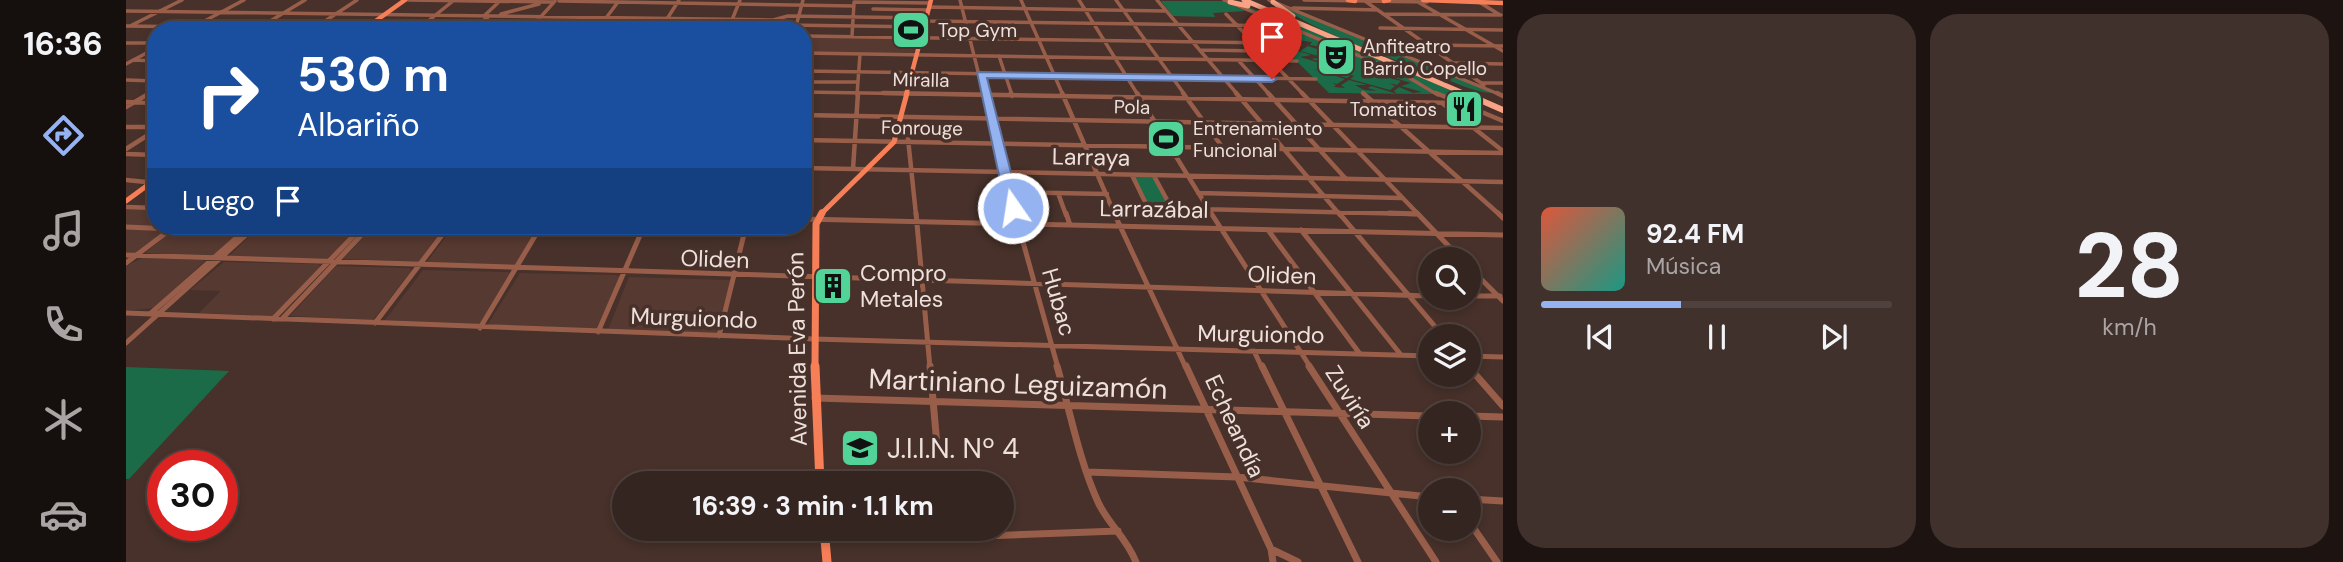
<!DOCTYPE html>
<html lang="es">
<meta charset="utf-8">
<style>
:root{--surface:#352520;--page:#40312d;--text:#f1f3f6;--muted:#aaa5a5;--line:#4f423e;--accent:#95b2f1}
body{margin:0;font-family:"DM Sans",sans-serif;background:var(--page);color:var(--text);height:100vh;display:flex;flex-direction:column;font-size:26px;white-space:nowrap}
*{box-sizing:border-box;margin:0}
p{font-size:23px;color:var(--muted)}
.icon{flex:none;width:38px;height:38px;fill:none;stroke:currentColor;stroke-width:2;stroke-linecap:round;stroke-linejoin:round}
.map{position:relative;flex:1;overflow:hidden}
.details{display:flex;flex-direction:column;gap:14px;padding:14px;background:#1d1412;width:840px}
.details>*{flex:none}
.banner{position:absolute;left:21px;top:21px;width:665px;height:214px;border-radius:28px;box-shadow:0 4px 10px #0003,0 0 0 2px var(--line);background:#1a4fa0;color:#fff;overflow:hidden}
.buttons{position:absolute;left:1292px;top:247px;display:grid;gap:14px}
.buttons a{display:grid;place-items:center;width:63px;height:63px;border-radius:50%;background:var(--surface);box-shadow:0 4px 10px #0003,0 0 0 2px var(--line);font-size:35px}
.speed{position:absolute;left:21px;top:450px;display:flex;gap:14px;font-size:35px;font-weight:700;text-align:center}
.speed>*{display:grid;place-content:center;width:91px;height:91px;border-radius:50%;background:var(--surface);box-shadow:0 4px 10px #0003,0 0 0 2px var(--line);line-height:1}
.speed .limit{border:10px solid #d22;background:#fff;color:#111}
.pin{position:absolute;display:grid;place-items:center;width:60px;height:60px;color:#fff;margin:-72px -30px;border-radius:50% 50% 50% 0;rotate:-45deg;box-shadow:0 0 7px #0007}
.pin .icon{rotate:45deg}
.me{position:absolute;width:77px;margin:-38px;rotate:347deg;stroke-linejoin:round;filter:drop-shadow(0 0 5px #0008)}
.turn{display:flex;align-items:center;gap:24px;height:147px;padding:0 35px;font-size:32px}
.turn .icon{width:91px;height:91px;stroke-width:2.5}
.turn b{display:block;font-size:49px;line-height:60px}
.then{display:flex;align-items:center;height:66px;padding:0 35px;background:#0003;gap:14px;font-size:26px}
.details .card{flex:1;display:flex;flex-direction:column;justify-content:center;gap:10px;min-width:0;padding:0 24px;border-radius:28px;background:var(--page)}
.details .dial{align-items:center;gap:0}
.dial b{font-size:91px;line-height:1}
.song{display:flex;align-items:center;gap:21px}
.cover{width:84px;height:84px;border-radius:10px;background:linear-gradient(135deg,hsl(10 70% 55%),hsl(170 70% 35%))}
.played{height:7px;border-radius:4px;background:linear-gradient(90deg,var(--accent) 40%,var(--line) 40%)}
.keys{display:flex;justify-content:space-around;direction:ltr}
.details .tiles{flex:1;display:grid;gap:14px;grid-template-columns:repeat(2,1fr)}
.trip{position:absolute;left:486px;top:471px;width:402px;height:70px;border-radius:35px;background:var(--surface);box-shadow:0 4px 10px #0003,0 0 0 2px var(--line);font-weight:700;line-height:70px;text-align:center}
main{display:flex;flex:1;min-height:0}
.tab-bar{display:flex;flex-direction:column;width:126px;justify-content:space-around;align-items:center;background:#150f0d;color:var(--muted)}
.tab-bar .icon{width:49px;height:49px}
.tab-bar .active{color:var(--accent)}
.tab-bar b{font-size:32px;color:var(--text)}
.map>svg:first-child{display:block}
.built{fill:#563930}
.green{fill:#1c6b48;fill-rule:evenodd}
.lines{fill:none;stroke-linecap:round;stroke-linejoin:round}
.minor-far3{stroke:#985e4a;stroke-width:3.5}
.minor-far2{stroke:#985e4a;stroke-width:4.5}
.minor-far1{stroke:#985e4a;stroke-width:5}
.minor{stroke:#985e4a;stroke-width:7}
.major-far3{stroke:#f77f57;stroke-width:4.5}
.major-far2{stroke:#f77f57;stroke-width:5}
.major-far1{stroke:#f77f57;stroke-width:7}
.major{stroke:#f77f57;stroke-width:9}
.highway-far1{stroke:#f9a386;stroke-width:5}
.highway{stroke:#f9a386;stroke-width:6}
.route{fill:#95b2f1;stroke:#61749d;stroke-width:2}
.labels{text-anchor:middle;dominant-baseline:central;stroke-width:7;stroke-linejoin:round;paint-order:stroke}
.far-poi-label{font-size:19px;fill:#eee0db;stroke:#47312a;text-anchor:start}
.far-street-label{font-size:19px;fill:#eee0db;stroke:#47312a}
.street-label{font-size:23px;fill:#eee0db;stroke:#47312a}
.poi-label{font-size:23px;fill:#eee0db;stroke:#47312a;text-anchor:start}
.near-street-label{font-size:28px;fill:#eee0db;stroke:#47312a}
.near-poi-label{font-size:28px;fill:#eee0db;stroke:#47312a;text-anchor:start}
</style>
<main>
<nav class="tab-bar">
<b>16:36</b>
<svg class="icon active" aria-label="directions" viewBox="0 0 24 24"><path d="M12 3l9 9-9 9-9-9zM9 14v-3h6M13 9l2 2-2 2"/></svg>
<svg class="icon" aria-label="music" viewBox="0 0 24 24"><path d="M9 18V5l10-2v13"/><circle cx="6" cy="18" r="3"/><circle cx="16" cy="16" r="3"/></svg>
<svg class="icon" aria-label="phone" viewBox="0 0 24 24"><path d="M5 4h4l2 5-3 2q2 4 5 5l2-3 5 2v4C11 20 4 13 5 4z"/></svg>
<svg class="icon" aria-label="climate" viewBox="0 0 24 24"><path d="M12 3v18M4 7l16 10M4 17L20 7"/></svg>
<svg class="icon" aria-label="car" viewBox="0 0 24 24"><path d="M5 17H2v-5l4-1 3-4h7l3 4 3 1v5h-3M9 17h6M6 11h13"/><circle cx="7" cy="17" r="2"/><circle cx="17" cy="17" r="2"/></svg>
</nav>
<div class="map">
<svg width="1377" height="562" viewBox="0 0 1377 562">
<rect width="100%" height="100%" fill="#47312a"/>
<path class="built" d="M677,36L792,39L788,52L785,54L677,52Z
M0,209L30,210V226H46L39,227L0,226Z
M52,226H123L86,257L19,253Z
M134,226H236L204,259L102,257Z
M248,226H322L295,262L217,259Z
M328,226H415L391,266L300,263Z
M0,228L40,231L8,254H0Z
M16,258L76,260L79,261L28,308L0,311V266Z
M98,262L192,264L195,266L147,316L73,313L95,291L64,290Z
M210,266L283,268L286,270L247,320L164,316Z
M297,270L382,272L385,274L353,325L259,320Z
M394,273L490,275L494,277L470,329L362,324Z
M503,277L603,280L606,282L591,333L482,330Z"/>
<path class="green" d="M1035,1H1097L1119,11L1087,13L1089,17L1047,16Z
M1112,4L1160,20L1331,93L1347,104L1313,94L1294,82L1309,94L1203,93L1136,27L1162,28L1293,82ZM1145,30L1171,33L1169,35L1175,38L1163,39L1186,42L1184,45L1209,49L1207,51L1216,53H1203L1182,46L1174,51L1196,57L1185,59L1206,65L1212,63L1210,66L1219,69L1208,67L1201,72L1221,78L1225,75L1228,76L1224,79L1264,90L1269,86L1263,83L1271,85L1275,81L1245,73L1254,71L1247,67L1269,74H1256L1285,83L1275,86L1296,92L1287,93L1273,87L1268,91L1271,94L1245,86L1242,88L1251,91L1238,90L1229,85H1241L1223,80L1215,85L1219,88L1208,87L1210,85L1206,83L1211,84L1219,79L1187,69L1197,71L1204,66L1174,57L1185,55L1165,49L1178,45L1155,41L1150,36L1163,35Z
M1150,4L1368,93C1348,93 1326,81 1307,74C1254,54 1197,35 1150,4Z
M1008,177H1027L1044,207H1023Z
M0,367L103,371L3,479H0Z"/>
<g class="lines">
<path class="minor-far3" d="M282,0L428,2
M834,0L858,95
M895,0L937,95
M953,0L1012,95
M990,0L1059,95
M1031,0L1112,95
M1098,0L1277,74L1312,95
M1143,0L1375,95
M1178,0L1301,2
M433,1L728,6
M1239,1L1358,85
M728,2L804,3
M1292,2L1377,51
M1353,2L1374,15
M803,7L1039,11
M1167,8L1252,10
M747,9L802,10
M0,11L647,20L662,16L801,18
M375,14L413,4
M1100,14L1178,95
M1257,14L1375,15
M359,15L375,0
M647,20L661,25L799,27
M801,21L1160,26
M353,23L386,24
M6,25L56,0
M71,25L118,0
M0,26L284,30
M136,26L179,0
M190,27L231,0
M1254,28L1377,30
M291,30L327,1
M345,30L362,17
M403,30L429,1
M471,30L492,2
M534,30L553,0
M568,30L574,19
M602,30L614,0
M669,30L677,0
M677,36L1153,43
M726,36L728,3
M0,43H30
M1302,45L1377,46
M1264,47L1306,48
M1074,50L1133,51
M677,53L1171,61
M873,56L886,95
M7,60L30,61
M1112,60L1144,95
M1328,63L1377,64
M0,64L30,48
M677,71L1190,79
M0,80L30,81
M677,82H732
M1356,83H1377
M677,92L862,95
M1237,93L1239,95
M21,95L30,90
M731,95L734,54"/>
<path class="minor-far2" d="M757,93L1332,103
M858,93L889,215
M885,93L886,96
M936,93L989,215
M1011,93L1086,215
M1057,93L1097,148
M1110,93L1214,215
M1142,93L1220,179
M1176,93L1293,215
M1237,93L1374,215
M1310,93L1377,121
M1371,93L1377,96
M0,102L30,103
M1316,103L1377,151
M0,107L24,93
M677,115L1377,128
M773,125L781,129L790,215
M0,127H30
M677,140L1377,153
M0,149L30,130
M0,154L30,155
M677,168L1377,182
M727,169L732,93
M1006,175L1022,208
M1028,176L1046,209
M0,180L30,183
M883,192L981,194
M932,193L940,215
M1072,193L1275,198
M0,207L30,208
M987,207L1290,214"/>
<path class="minor-far1" d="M790,213L804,368
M889,213L932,368
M940,213L944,225
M988,213L1060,368
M1085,213L1185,368
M1213,213L1317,336
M1263,213L1290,214
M1291,213L1335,259
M1372,213L1377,218
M677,219L1377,235
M0,227L46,229
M1142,230L1234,354
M1175,230L1275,355
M0,255L1304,296
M0,263L49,226
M1342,266L1377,301
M1342,296H1374
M0,313L688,339L1304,356
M24,314L124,226
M147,319L237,226
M156,319L244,226
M249,323L323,226
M354,328L415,226
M472,332L518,226
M593,336L620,226
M0,343L130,226
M1128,351L1136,368
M1342,356L1377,357
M1342,366L1344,368"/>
<path class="minor" d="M804,366L811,445
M931,366C944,411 953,460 972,502C982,524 1000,537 1010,562
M1060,366L1145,549L1147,562
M1136,366L1232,562
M1183,366L1310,562
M1342,366L1377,406
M689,398L1304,416
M1342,416L1377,417
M961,472L1111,477L1304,497
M1342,499L1377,501
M1342,520L1371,562
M769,528L857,536L992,531
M1145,549L1172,562"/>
<path class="major-far3" d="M1222,0L1229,1
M1297,0L1377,3
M1258,1L1263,0
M237,30L279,0
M780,95L805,0"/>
<path class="major-far2" d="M0,201L30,179
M694,215L768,142L781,93"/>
<path class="major-far1" d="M689,368L690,224L696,213"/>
<path class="major" d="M689,366L694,483
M698,528L701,562"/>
<path class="highway-far1" d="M1118,0L1342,95
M1104,2L1122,6
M1147,2L1167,16"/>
<path class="highway" d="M1338,93L1377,110"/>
</g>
<path class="route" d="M851,72L1146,76L1151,79L1146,82L861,78L894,208L887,212L880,208Z"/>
<defs>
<g id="stadium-square" transform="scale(2.0125)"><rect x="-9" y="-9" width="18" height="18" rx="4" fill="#52d397" stroke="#47312a"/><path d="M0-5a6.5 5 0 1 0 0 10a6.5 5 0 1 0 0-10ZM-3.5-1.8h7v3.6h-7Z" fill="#111"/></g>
<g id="theatre-square" transform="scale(2.0125)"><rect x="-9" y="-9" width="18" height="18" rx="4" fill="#52d397" stroke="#47312a"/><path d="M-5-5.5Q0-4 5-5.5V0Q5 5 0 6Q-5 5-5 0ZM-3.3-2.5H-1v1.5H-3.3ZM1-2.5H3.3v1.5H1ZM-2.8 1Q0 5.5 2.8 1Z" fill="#111"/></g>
<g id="restaurant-square" transform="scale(2.0125)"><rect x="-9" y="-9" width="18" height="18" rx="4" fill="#52d397" stroke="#47312a"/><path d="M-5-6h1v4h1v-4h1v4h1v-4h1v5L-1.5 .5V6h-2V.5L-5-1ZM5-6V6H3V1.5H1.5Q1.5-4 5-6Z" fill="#111"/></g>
<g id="building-square" transform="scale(2.0125)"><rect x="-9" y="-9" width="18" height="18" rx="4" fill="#52d397" stroke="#47312a"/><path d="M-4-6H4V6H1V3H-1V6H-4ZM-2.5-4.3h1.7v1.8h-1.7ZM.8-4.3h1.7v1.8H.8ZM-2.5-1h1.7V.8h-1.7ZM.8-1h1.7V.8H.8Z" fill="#111"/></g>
<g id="school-square" transform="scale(2.0125)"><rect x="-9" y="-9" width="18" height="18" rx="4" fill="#52d397" stroke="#47312a"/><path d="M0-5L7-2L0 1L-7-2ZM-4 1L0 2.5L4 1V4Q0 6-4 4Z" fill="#111"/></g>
</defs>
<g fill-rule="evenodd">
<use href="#stadium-square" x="785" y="30"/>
<use href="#theatre-square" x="1210" y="57"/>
<use href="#restaurant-square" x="1338" y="109"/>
<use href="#stadium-square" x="1040" y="139"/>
<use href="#building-square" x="707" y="286"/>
<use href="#school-square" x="734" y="448"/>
</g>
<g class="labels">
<g class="far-poi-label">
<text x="812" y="30">Top Gym</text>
<text x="1237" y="46">Anfiteatro<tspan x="1237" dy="22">Barrio Copello</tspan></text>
<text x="1311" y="109" text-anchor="end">Tomatitos</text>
<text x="1067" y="128">Entrenamiento<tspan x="1067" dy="22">Funcional</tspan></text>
</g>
<g class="far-street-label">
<text transform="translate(795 80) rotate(1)">Miralla</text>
<text transform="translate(1006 107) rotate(1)">Pola</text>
<text transform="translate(796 128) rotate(1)">Fonrouge</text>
</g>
<g class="street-label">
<text transform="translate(965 157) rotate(1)">Larraya</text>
<text transform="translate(1028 209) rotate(1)">Larrazábal</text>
<text transform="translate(589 259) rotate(2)">Oliden</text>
<text transform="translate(1156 275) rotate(2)">Oliden</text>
<text transform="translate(933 302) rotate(74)">Hubac</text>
<text transform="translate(568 318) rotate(2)">Murguiondo</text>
<text transform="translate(1135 334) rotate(1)">Murguiondo</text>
<text transform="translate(671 349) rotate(-91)">Avenida Eva Perón</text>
<text transform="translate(1224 397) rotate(57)">Zuviría</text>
<text transform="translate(1109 426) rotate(65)">Echeandía</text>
</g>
<g class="poi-label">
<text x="734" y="273">Compro<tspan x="734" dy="26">Metales</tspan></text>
</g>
<g class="near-street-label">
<text transform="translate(892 384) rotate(2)">Martiniano Leguizamón</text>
</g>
<g class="near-poi-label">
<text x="761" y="448">J.I.I.N. Nº 4</text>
</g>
</g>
</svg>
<div class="buttons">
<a><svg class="icon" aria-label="search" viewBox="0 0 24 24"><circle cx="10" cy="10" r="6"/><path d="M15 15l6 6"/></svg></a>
<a><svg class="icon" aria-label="layers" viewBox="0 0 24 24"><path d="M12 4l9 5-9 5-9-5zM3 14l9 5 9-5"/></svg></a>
<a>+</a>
<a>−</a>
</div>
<div class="speed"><div class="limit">30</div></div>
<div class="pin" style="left:1146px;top:79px;background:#d93025"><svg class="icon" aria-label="arrive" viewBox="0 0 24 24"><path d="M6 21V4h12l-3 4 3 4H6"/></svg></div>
<svg class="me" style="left:887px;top:208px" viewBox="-20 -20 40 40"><circle r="17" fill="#95b2f1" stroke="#fff" stroke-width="3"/><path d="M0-11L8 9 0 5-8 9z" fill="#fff"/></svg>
<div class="trip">16:39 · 3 min · 1.1 km</div>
<div class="banner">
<div class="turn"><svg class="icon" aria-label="right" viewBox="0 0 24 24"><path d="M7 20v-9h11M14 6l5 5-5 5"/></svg><div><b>530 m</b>Albariño</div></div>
<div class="then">Luego<svg class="icon" aria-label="arrive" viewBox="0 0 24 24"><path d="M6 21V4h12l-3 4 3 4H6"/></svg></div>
</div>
</div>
<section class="details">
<div class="tiles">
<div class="card">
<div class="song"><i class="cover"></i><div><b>92.4 FM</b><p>Música</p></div></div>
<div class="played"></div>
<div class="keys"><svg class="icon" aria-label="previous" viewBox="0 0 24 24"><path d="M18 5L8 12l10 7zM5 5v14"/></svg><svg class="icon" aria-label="pause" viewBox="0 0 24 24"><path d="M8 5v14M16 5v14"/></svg><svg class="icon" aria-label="next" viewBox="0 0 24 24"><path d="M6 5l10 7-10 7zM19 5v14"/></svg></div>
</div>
<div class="card dial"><b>28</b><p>km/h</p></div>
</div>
</section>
</main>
